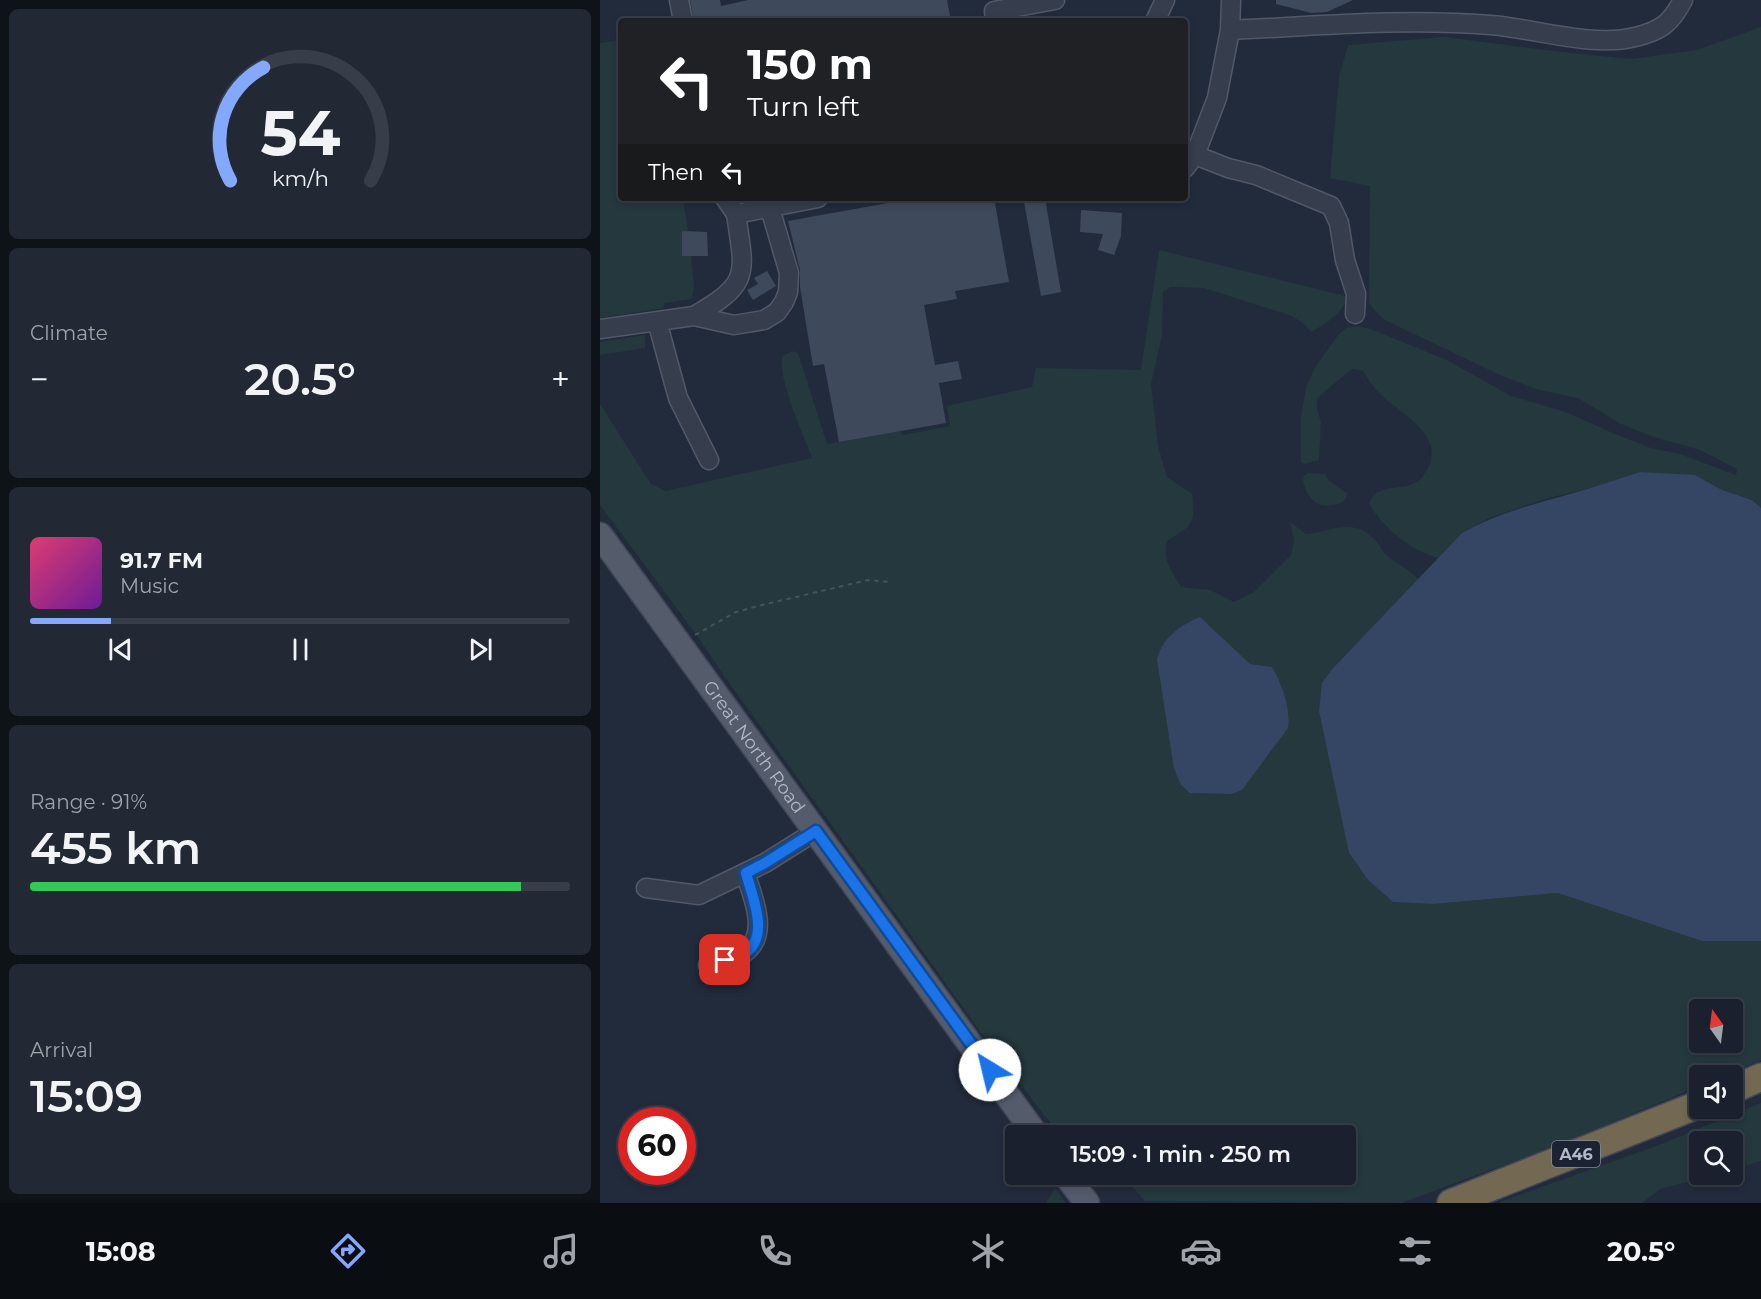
<!DOCTYPE html>
<meta charset="utf-8">
<style>
:root{--surface:#1a202d;--page:#232835;--text:#f1f3f6;--muted:#9fa3aa;--line:#383e49;--accent:#84a8fb}
body{margin:0;font-family:Montserrat,sans-serif;background:var(--page);color:var(--text);height:100vh;display:flex;flex-direction:column;font-size:22px;white-space:nowrap}
*{box-sizing:border-box;margin:0}
p{font-size:20px;color:var(--muted)}
.icon{flex:none;width:33px;height:33px;fill:none;stroke:currentColor;stroke-width:2;stroke-linecap:round;stroke-linejoin:round}
.map{position:relative;flex:1;overflow:hidden}
.details{display:flex;flex-direction:column;gap:9px;padding:9px;background:#0e1219;width:600px}
.details>*{flex:none}
.guide{position:absolute;left:18px;top:18px;width:570px;height:183px;border-radius:6px;box-shadow:0 3px 9px #0003,0 0 0 2px var(--line);background:#202124;color:#fff;overflow:hidden}
.needle{width:39px;rotate:346deg}
.buttons{position:absolute;left:1089px;top:999px;display:grid;gap:12px}
.buttons a{display:grid;place-items:center;width:54px;height:54px;border-radius:6px;background:var(--surface);box-shadow:0 3px 9px #0003,0 0 0 2px var(--line);font-size:30px}
.speed{position:absolute;left:18px;top:1107px;display:flex;gap:12px;font-size:30px;font-weight:700;text-align:center}
.speed>*{display:grid;place-content:center;width:78px;height:78px;border-radius:50%;background:var(--surface);box-shadow:0 3px 9px #0003,0 0 0 2px var(--line);line-height:1}
.speed .limit{border:9px solid #d22;background:#fff;color:#111}
.pin{position:absolute;display:grid;place-items:center;width:51px;height:51px;color:#fff;margin:-26px;border-radius:12px;box-shadow:0 3px 9px #0006}
.me{position:absolute;width:66px;margin:-33px;rotate:324deg;stroke-linejoin:round;filter:drop-shadow(0 0 4px #0008)}
.turn{display:flex;align-items:center;gap:21px;height:126px;padding:0 30px;font-size:27px}
.turn .icon{width:78px;height:78px;stroke-width:2.5}
.turn b{display:block;font-size:42px;line-height:51px}
.then{display:flex;align-items:center;height:57px;padding:0 30px;background:#0003;gap:12px;font-size:22px}
.big{font-size:45px;font-weight:600;line-height:1.1}
.details .tile{flex:1;display:flex;flex-direction:column;justify-content:center;gap:9px;min-width:0;padding:0 21px;border-radius:9px;background:var(--page)}
.details .dial{align-items:center;gap:0}
.dial svg{height:156px;overflow:visible;fill:none;stroke:var(--line);stroke-width:7;stroke-linecap:round;text-anchor:middle}
.dial text{fill:var(--text);stroke:none}
.song{display:flex;align-items:center;gap:18px}
.cover{width:72px;height:72px;border-radius:9px;background:linear-gradient(135deg,hsl(340 70% 55%),hsl(280 70% 35%))}
.played{height:6px;border-radius:3px;background:linear-gradient(90deg,var(--accent) 15%,var(--line) 15%)}
.keys{display:flex;justify-content:space-around;direction:ltr}
.heat{display:flex;justify-content:space-between;align-items:center;font-size:33px;direction:ltr}
.charge{height:9px;border-radius:4px;background:linear-gradient(90deg,#34c759 91%,var(--line) 0)}
.trip{position:absolute;left:405px;top:1125px;width:351px;height:60px;border-radius:6px;background:var(--surface);box-shadow:0 3px 9px #0003,0 0 0 2px var(--line);font-weight:600;line-height:60px;text-align:center}
.dock{display:flex;height:96px;justify-content:space-around;align-items:center;background:#0a0d12;color:var(--muted)}
.dock .icon{width:42px;height:42px}
.dock .selected{color:var(--accent)}
.dock b{font-size:27px;color:var(--text)}
main{display:flex;flex:1;min-height:0}
.map>svg:first-child{display:block}
.green{fill:#24383d;fill-rule:evenodd}
.water{fill:#354564}
.building{fill:#3e495b}
.lines{fill:none;stroke-linecap:round;stroke-linejoin:round}
.minor-casing{stroke:#515867;stroke-width:21}
.major-casing{stroke:#3f4655;stroke-width:27}
.highway-casing{stroke:#414857;stroke-width:30}
.path{stroke:#42555a;stroke-width:2;stroke-dasharray:4.5 4.5;stroke-linecap:butt}
.minor{stroke:#363d4c;stroke-width:18}
.major{stroke:#545c6c;stroke-width:24}
.highway{stroke:#736953;stroke-width:27}
.route-casing{stroke:#114b97;stroke-width:15}
.route{stroke:#1a73e8;stroke-width:10}
.labels{text-anchor:middle;dominant-baseline:central;stroke-width:6;stroke-linejoin:round;paint-order:stroke}
.shield{fill:#1b2231;stroke:#848b9b;stroke-width:1.5}
.shield-label{font-size:16px;font-weight:bold;fill:#b1b8c8}
.street-label{font-size:18px;fill:#b1b8c8;stroke:#1b2231}
</style>
<main>
<section class="details">
<div class="tile dial"><svg viewBox="0 0 100 80">
<path d="M14 69A42 42 0 1 1 86 69"/>
<path d="M14 69A42 42 0 0 1 31 11" stroke="#84a8fb"/>
<text x="50" y="56" font-size="32" font-weight="700">54</text>
<text x="50" y="72" font-size="11">km/h</text>
</svg></div>
<div class="tile"><p>Climate</p>
<div class="heat"><a>−</a><b class="big">20.5°</b><a>+</a></div>
</div>
<div class="tile">
<div class="song"><i class="cover"></i><div><b>91.7 FM</b><p>Music</p></div></div>
<div class="played"></div>
<div class="keys"><svg class="icon" aria-label="previous" viewBox="0 0 24 24"><path d="M18 5L8 12l10 7zM5 5v14"/></svg><svg class="icon" aria-label="pause" viewBox="0 0 24 24"><path d="M8 5v14M16 5v14"/></svg><svg class="icon" aria-label="next" viewBox="0 0 24 24"><path d="M6 5l10 7-10 7zM19 5v14"/></svg></div>
</div>
<div class="tile"><p>Range · 91%</p><b class="big">455 km</b><div class="charge"></div></div>
<div class="tile"><p>Arrival</p><b class="big">15:09</b></div>
</section>
<div class="map">
<svg width="1161" height="1203" viewBox="0 0 1161 1203">
<rect width="100%" height="100%" fill="#222b3c"/>
<path class="green" d="M1161,27V508L1152,500L1122,490L1095,475L990,488L945,499L887,519L862,533L838,558C811,551 784,528 769,504C777,479 810,495 823,476C851,437 804,417 780,394C773,387 768,379 763,371L752,369L717,398V409L721,422L719,460L704,464L701,462V418L706,387L714,369L738,335L746,328L758,326L773,330L847,360L911,396L966,412L1015,434L1051,448L1080,454L1136,475L1137,469L1100,450L1051,436L1021,424L978,398L939,390L902,376L785,320L773,309L769,302L770,186L730,178L739,77L748,45L844,37L962,52L1031,59L1097,50Z
M21,40V61L18,62L21,84V198H83L88,231H82V256H91L94,287L92,299L65,303L63,308L0,318V43Z
M559,250L749,297C740,314 728,323 711,332L704,324L692,316L604,288L570,287L563,292L562,336L551,384L558,446L567,477L592,494C596,525 592,525 567,541C562,560 572,571 581,587L610,590L634,602L654,592L691,555L694,541L690,522L706,534C730,532 752,517 773,538C778,542 780,548 784,553C794,563 809,568 818,579L733,668L749,853L768,880L793,902L834,904L958,893L1102,941H1161V1060L1125,1075L1100,1076L1099,1086L948,1149L801,1203L545,1201L523,1176L515,1175L746,1174V1136L460,1135L393,1049L127,680L98,637L0,505V404L51,484L66,491L212,458C204,435 176,377 183,356L192,351L198,353L227,444L300,431L302,435L350,426L347,406L432,387L436,368L541,370ZM1100,1010H1132V1042H1100Z
M45,335V348L0,355V342Z
M708,473L725,474L729,481L748,494L743,502C727,509 714,507 706,490C704,484 702,482 704,476Z
M1161,1103V1161L1133,1169L1132,1142H1100V1174L1112,1175L1060,1189L1042,1203H897L1059,1145Z
M455,1188L466,1203H446Z"/>
<path class="water" d="M1040,472L1095,475L1122,490L1152,500L1161,508V941H1102L958,893L834,904L793,902L768,880L749,853L719,711L722,683L733,668L862,533C905,509 945,502 991,488C1007,483 1024,477 1040,472Z
M600,617L650,664L672,667C682,683 691,710 688,728L642,790L632,794L590,793L581,785L574,769L557,660C561,639 580,625 600,617Z"/>
<path class="building" d="M90,0H120L121,6L148,0H347L351,21H94Z
M676,0H753L727,12L711,13L676,4Z
M316,198H394L409,282L355,291L357,299L324,305L335,365L358,361L362,379L339,383L346,423L239,442L224,364L213,366L200,287V270L188,221Z
M445,198L461,292L441,296L424,202Z
M481,210L522,213L521,236L514,255L498,250L503,234L480,232Z
M82,231L107,232L108,256H82Z
M167,271L176,286L153,300L147,290L158,284L154,278Z"/>
<g class="lines">
<g class="minor-casing">
<path id="minor" d="M79,0L83,21
M395,21L394,11L455,0
M555,21L565,0
M630,30C716,26 803,18 890,25C934,28 992,48 1035,37C1061,31 1071,23 1083,0
M595,155L628,168L656,175L731,206L739,223L745,260L756,294L755,314
M585,168L595,155L617,98L630,30L631,0
M125,198L136,214L218,198
M94,316C151,283 145,275 136,214
M57,321L78,398L109,460
M0,329L94,316L134,325L164,320L177,312L184,302L188,292L189,273L167,198
M46,888L99,895L165,863L216,831
M108,965C119,962 135,960 144,953C170,935 153,897 145,873"/>
</g>
<g class="major-casing">
<g id="major">
<path id="s1" d="M0,535L437,1136"/>
<path d="M465,1174L487,1203"/>
</g>
</g>
<g class="highway-casing">
<path id="highway" d="M1132,1090L1161,1077
M851,1203L1100,1104"/>
</g>
<path class="path" d="M95,635L136,612L158,606L268,580L291,582"/>
<use href="#minor" class="minor"/>
<use href="#major" class="major"/>
<use href="#highway" class="highway"/>
</g>
<g class="lines">
<g class="route-casing">
<path id="route" d="M125,960C131,958 139,957 144,954C171,937 152,897 146,873L165,863L216,831L390,1070"/>
</g>
<use href="#route" class="route"/>
</g>
<g class="labels">
<rect class="shield" x="952" y="1141" width="48" height="26" rx="4.5"/>
<g class="shield-label">
<text x="976" y="1154">A46</text>
</g>
<g class="street-label">
<text stroke="none"><textPath href="#s1" startOffset="262">Great North Road</textPath></text>
</g>
</g>
</svg>
<div class="buttons">
<a><svg class="needle" viewBox="-14 -14 28 28"><path d="M0-13l5 13h-10z" fill="#e53935"/><path d="M0 13l5-13h-10z" fill="#9fa3aa"/></svg></a>
<a><svg class="icon" aria-label="sound" viewBox="0 0 24 24"><path d="M4 9h4l5-4v14l-5-4H4zM17 9q2 3 0 6"/></svg></a>
<a><svg class="icon" aria-label="search" viewBox="0 0 24 24"><circle cx="10" cy="10" r="6"/><path d="M15 15l6 6"/></svg></a>
</div>
<div class="speed"><div class="limit">60</div></div>
<div class="pin" style="left:125px;top:960px;background:#d93025"><svg class="icon" aria-label="arrive" viewBox="0 0 24 24"><path d="M6 21V4h12l-3 4 3 4H6"/></svg></div>
<svg class="me" style="left:390px;top:1070px" viewBox="-20 -20 40 40"><circle r="19" fill="#fff"/><path d="M0-13L10 11 0 6-10 11z" fill="#1a73e8"/></svg>
<div class="trip">15:09 · 1 min · 250 m</div>
<div class="guide">
<div class="turn"><svg class="icon" aria-label="left" viewBox="0 0 24 24"><path d="M17 20v-9H6M10 6l-5 5 5 5"/></svg><div><b>150 m</b>Turn left</div></div>
<div class="then">Then<svg class="icon" aria-label="left" viewBox="0 0 24 24"><path d="M17 20v-9H6M10 6l-5 5 5 5"/></svg></div>
</div>
</div>
</main>
<nav class="dock">
<b>15:08</b>
<svg class="icon selected" aria-label="directions" viewBox="0 0 24 24"><path d="M12 3l9 9-9 9-9-9zM9 14v-3h6M13 9l2 2-2 2"/></svg>
<svg class="icon" aria-label="music" viewBox="0 0 24 24"><path d="M9 18V5l10-2v13"/><circle cx="6" cy="18" r="3"/><circle cx="16" cy="16" r="3"/></svg>
<svg class="icon" aria-label="phone" viewBox="0 0 24 24"><path d="M5 4h4l2 5-3 2q2 4 5 5l2-3 5 2v4C11 20 4 13 5 4z"/></svg>
<svg class="icon" aria-label="climate" viewBox="0 0 24 24"><path d="M12 3v18M4 7l16 10M4 17L20 7"/></svg>
<svg class="icon" aria-label="car" viewBox="0 0 24 24"><path d="M5 17H2v-5l4-1 3-4h7l3 4 3 1v5h-3M9 17h6M6 11h13"/><circle cx="7" cy="17" r="2"/><circle cx="17" cy="17" r="2"/></svg>
<svg class="icon" aria-label="filters" viewBox="0 0 24 24"><path d="M4 7h16M4 17h16"/><circle cx="9" cy="7" r="2"/><circle cx="15" cy="17" r="2"/></svg>
<b>20.5°</b>
</nav>
